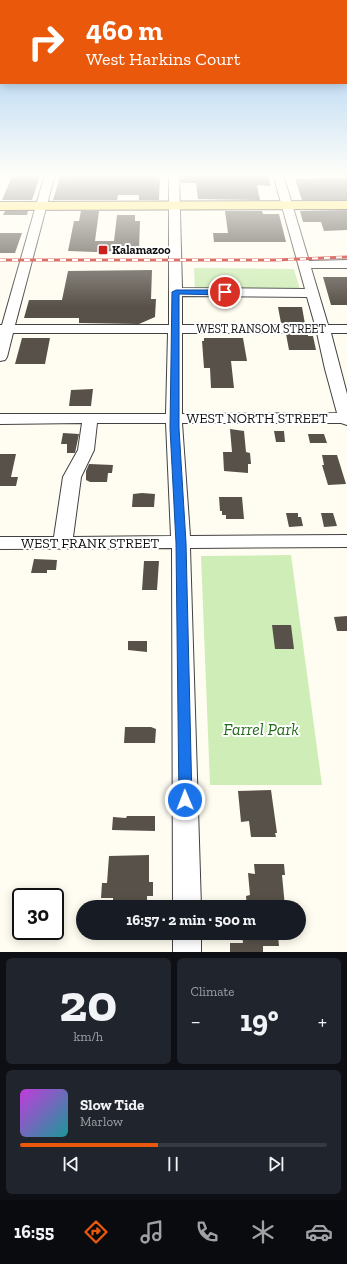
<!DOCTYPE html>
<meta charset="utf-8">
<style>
:root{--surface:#171b24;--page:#20242c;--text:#f1f3f6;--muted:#9ea1a6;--line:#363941;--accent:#ea580c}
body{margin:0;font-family:"Zilla Slab",serif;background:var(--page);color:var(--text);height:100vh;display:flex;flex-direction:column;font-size:15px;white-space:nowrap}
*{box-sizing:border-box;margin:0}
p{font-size:13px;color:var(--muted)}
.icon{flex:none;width:22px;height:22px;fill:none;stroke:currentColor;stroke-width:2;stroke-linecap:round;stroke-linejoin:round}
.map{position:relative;height:952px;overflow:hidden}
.drawer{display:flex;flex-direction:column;gap:6px;padding:6px;background:#0d0f14;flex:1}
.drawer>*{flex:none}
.top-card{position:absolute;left:0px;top:0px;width:347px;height:84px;box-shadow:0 2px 10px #0003;background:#ea580c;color:#fff;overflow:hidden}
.speed{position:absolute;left:12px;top:888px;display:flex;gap:8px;font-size:20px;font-weight:700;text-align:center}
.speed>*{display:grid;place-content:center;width:52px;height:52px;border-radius:50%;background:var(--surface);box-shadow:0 2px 10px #0003;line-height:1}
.speed .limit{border:2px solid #111;border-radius:6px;background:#fff;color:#111}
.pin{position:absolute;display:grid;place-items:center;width:34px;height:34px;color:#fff;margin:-17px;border:2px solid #fff;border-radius:50%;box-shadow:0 1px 4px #0007}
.me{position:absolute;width:44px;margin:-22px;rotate:359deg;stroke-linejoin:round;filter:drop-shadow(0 0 3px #0008)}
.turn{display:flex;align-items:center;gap:14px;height:84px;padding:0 20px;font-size:18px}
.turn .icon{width:52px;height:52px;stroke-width:2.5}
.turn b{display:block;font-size:28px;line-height:34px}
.big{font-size:30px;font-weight:800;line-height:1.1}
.drawer .tile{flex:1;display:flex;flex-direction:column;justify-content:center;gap:6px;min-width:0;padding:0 14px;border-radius:6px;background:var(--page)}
.drawer .dial{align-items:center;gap:0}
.dial b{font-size:52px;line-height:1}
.song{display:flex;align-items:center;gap:12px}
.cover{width:48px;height:48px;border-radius:6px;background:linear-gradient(135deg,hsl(290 70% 55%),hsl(180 70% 35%))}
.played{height:4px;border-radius:2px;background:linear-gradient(90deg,var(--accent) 45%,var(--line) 45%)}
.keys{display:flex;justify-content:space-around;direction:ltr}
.heat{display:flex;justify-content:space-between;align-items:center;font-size:22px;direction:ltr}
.drawer .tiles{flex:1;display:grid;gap:6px;grid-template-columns:1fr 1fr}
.tile:last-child{grid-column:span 2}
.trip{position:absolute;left:76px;top:900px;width:230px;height:40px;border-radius:20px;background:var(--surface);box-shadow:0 2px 10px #0003;font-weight:800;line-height:40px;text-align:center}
.dock{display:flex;height:64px;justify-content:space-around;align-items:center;background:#090b0e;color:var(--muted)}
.dock .icon{width:28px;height:28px}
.dock .current{color:var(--accent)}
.dock b{font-size:18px;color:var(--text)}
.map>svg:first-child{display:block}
.green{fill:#cfedb7}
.building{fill:#58514a}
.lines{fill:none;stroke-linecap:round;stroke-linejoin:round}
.minor-casing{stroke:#424242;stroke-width:2}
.major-casing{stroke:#202020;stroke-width:2}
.minor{fill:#fff;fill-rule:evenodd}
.major{fill:#ffe561;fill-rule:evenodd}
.rail-casing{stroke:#ca211c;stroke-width:3}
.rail{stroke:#fff;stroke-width:2;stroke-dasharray:6;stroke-linecap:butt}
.route{fill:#1a73e8;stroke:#114b97}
.poi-dot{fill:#ca211c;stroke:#fff;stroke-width:1.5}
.labels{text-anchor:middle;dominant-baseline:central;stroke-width:4;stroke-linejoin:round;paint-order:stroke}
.far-poi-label{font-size:12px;font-weight:bold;fill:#0f0f0f;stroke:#fff;text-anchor:start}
.far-street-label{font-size:12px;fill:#0f0f0f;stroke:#fff}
.street-label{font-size:14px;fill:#0f0f0f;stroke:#fff}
.near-park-label{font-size:17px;font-style:italic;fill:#246c1a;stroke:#fff}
</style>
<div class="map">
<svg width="347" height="952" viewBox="0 0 347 952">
<rect width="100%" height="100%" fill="#fffdf1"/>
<path class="green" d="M194,268L294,269L301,293L195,292Z
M291,555L322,785H210L201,556Z"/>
<path class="building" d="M91,174H160L159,200H139V195H118L117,200H53L60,177Z
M181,174H268L271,186L257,185L260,200L198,199L196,183H181Z
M12,176H40L32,200H2Z
M347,178V200H302L295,179Z
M347,210V230L324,231L321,222H303L300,211Z
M5,211H28L27,215H3Z
M81,211H99L95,241H114L117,215H135V221H140L139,250L95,252L68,251L74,221H79Z
M225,211H262L263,214H279L286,242H214L213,233H228Z
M0,233H22L15,253H0Z
M152,270L151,299H156L155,317L139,324L79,323V318H24L29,300H62L68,271Z
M323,277H347V305H331Z
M278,307H302L305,324L281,323Z
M286,334H308V336H313L316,350H289Z
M22,338H50L45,364H15Z
M204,338H243L247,361H231L234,388H211L210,368H204L202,341H204Z
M93,389L91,406H69L71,390Z
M230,429L244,431L246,452L250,453L251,464H248V473L224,471L223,452H232Z
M274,431H284L285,442H276Z
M63,433L79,434L75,453H67V444H61Z
M308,434H324L327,443H310Z
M0,454H16L11,477H18L16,486H0Z
M322,455H337L346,484L328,485L322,465H324Z
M89,464L113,465L112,473H108L107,482H90L86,480V471Z
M142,493L155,494L154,507H132L133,494Z
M219,497H242L244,519H226V515H222V511H220Z
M286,513H298V517H301L303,526L289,527Z
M321,513H333L337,526L324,527Z
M34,559L57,560L56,570H47V573H31Z
M144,561H159L157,590H142Z
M347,616V631H337L334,617Z
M272,625H291L294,649H275Z
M128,641H147V652L128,650Z
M125,727H151L156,729L155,743H124Z
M271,790L277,833H275L276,837H251L249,821L241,822L238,791Z
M127,816H155V831L112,830L113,817L126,818Z
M149,855V882H153V896H147V903H113V898H101L102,883H107L109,856Z
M254,864H284L285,875H282L285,907H247L246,896L250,895L248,873L255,874Z
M242,936H278L279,946H263V952H230V943H243Z"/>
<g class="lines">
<g class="minor-casing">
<path id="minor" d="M45,174H55L15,325H169V174H179L182,288L305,289L273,174H283L309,261L347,260V268H311L328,325H347V333H331L347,394V425L341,423H182L190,536L347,535V547L190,548L201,907H173L172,548L0,549V537H54L63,477L78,450L82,423L0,424V414H166L168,333H13L7,357L5,360L0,361V325H2ZM182,296L307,297L315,325H182ZM182,333H317L325,369L337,413L182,414ZM97,423H166L171,536L73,537L81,477L94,450Z
M173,933H201V952H173Z"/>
</g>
<g class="major-casing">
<path id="major" d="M347,201V209L0,210V202Z"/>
</g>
<use href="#minor" class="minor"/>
<use href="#major" class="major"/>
<g class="rail-casing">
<path id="rail" d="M0,260H275L347,257"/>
</g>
<use href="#rail" class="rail"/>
</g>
<linearGradient id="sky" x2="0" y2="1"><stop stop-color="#92c3f0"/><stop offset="0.57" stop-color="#fffef9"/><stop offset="1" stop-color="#fffef9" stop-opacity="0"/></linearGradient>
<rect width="347" height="307" fill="url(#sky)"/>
<path class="route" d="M176,290H225L229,292L225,295L179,294V428L186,543L192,800L190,804L185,805L180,804L179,800L176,543L170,428L172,292Z"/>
<rect class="poi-dot" x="98" y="245" width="10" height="10" rx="2"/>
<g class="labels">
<g class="far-poi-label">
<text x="112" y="250">Kalamazoo</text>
</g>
<g class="far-street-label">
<text x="261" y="329">WEST RANSOM STREET</text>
</g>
<g class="street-label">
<text x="257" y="418">WEST NORTH STREET</text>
<text x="90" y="543">WEST FRANK STREET</text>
</g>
<g class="near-park-label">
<text x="261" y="729">Farrel Park</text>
</g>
</g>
</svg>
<div class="speed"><div class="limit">30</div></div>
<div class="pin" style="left:225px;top:292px;background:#d93025"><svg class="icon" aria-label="arrive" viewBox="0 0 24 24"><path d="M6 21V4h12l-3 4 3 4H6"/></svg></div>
<svg class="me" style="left:185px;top:800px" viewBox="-20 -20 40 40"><circle r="17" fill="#1a73e8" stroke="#fff" stroke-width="3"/><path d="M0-11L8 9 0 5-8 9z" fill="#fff"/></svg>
<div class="trip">16:57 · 2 min · 500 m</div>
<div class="top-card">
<div class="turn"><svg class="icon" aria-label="right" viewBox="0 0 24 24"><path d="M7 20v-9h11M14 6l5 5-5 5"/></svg><div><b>460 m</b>West Harkins Court</div></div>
</div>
</div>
<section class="drawer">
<div class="tiles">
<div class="tile dial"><b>20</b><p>km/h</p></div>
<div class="tile"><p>Climate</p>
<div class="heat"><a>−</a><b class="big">19°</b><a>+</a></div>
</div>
<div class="tile">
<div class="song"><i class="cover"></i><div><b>Slow Tide</b><p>Marlow</p></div></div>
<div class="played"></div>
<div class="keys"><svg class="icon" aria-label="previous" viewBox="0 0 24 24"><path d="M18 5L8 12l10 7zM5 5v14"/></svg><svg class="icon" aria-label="pause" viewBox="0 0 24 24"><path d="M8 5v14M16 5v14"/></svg><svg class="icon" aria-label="next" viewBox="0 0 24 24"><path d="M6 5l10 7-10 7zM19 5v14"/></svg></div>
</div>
</div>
</section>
<nav class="dock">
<b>16:55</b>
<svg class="icon current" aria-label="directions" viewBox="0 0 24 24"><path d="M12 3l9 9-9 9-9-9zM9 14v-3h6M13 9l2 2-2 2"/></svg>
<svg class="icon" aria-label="music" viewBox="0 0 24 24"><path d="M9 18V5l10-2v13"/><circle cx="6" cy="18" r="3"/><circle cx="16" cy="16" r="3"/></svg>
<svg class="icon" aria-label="phone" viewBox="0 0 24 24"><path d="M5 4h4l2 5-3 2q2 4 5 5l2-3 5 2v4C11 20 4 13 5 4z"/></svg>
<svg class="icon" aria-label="climate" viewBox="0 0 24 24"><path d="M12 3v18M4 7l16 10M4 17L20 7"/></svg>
<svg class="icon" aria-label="car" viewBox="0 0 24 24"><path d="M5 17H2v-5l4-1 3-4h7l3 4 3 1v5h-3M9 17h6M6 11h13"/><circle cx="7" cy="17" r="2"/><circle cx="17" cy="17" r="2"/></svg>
</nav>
